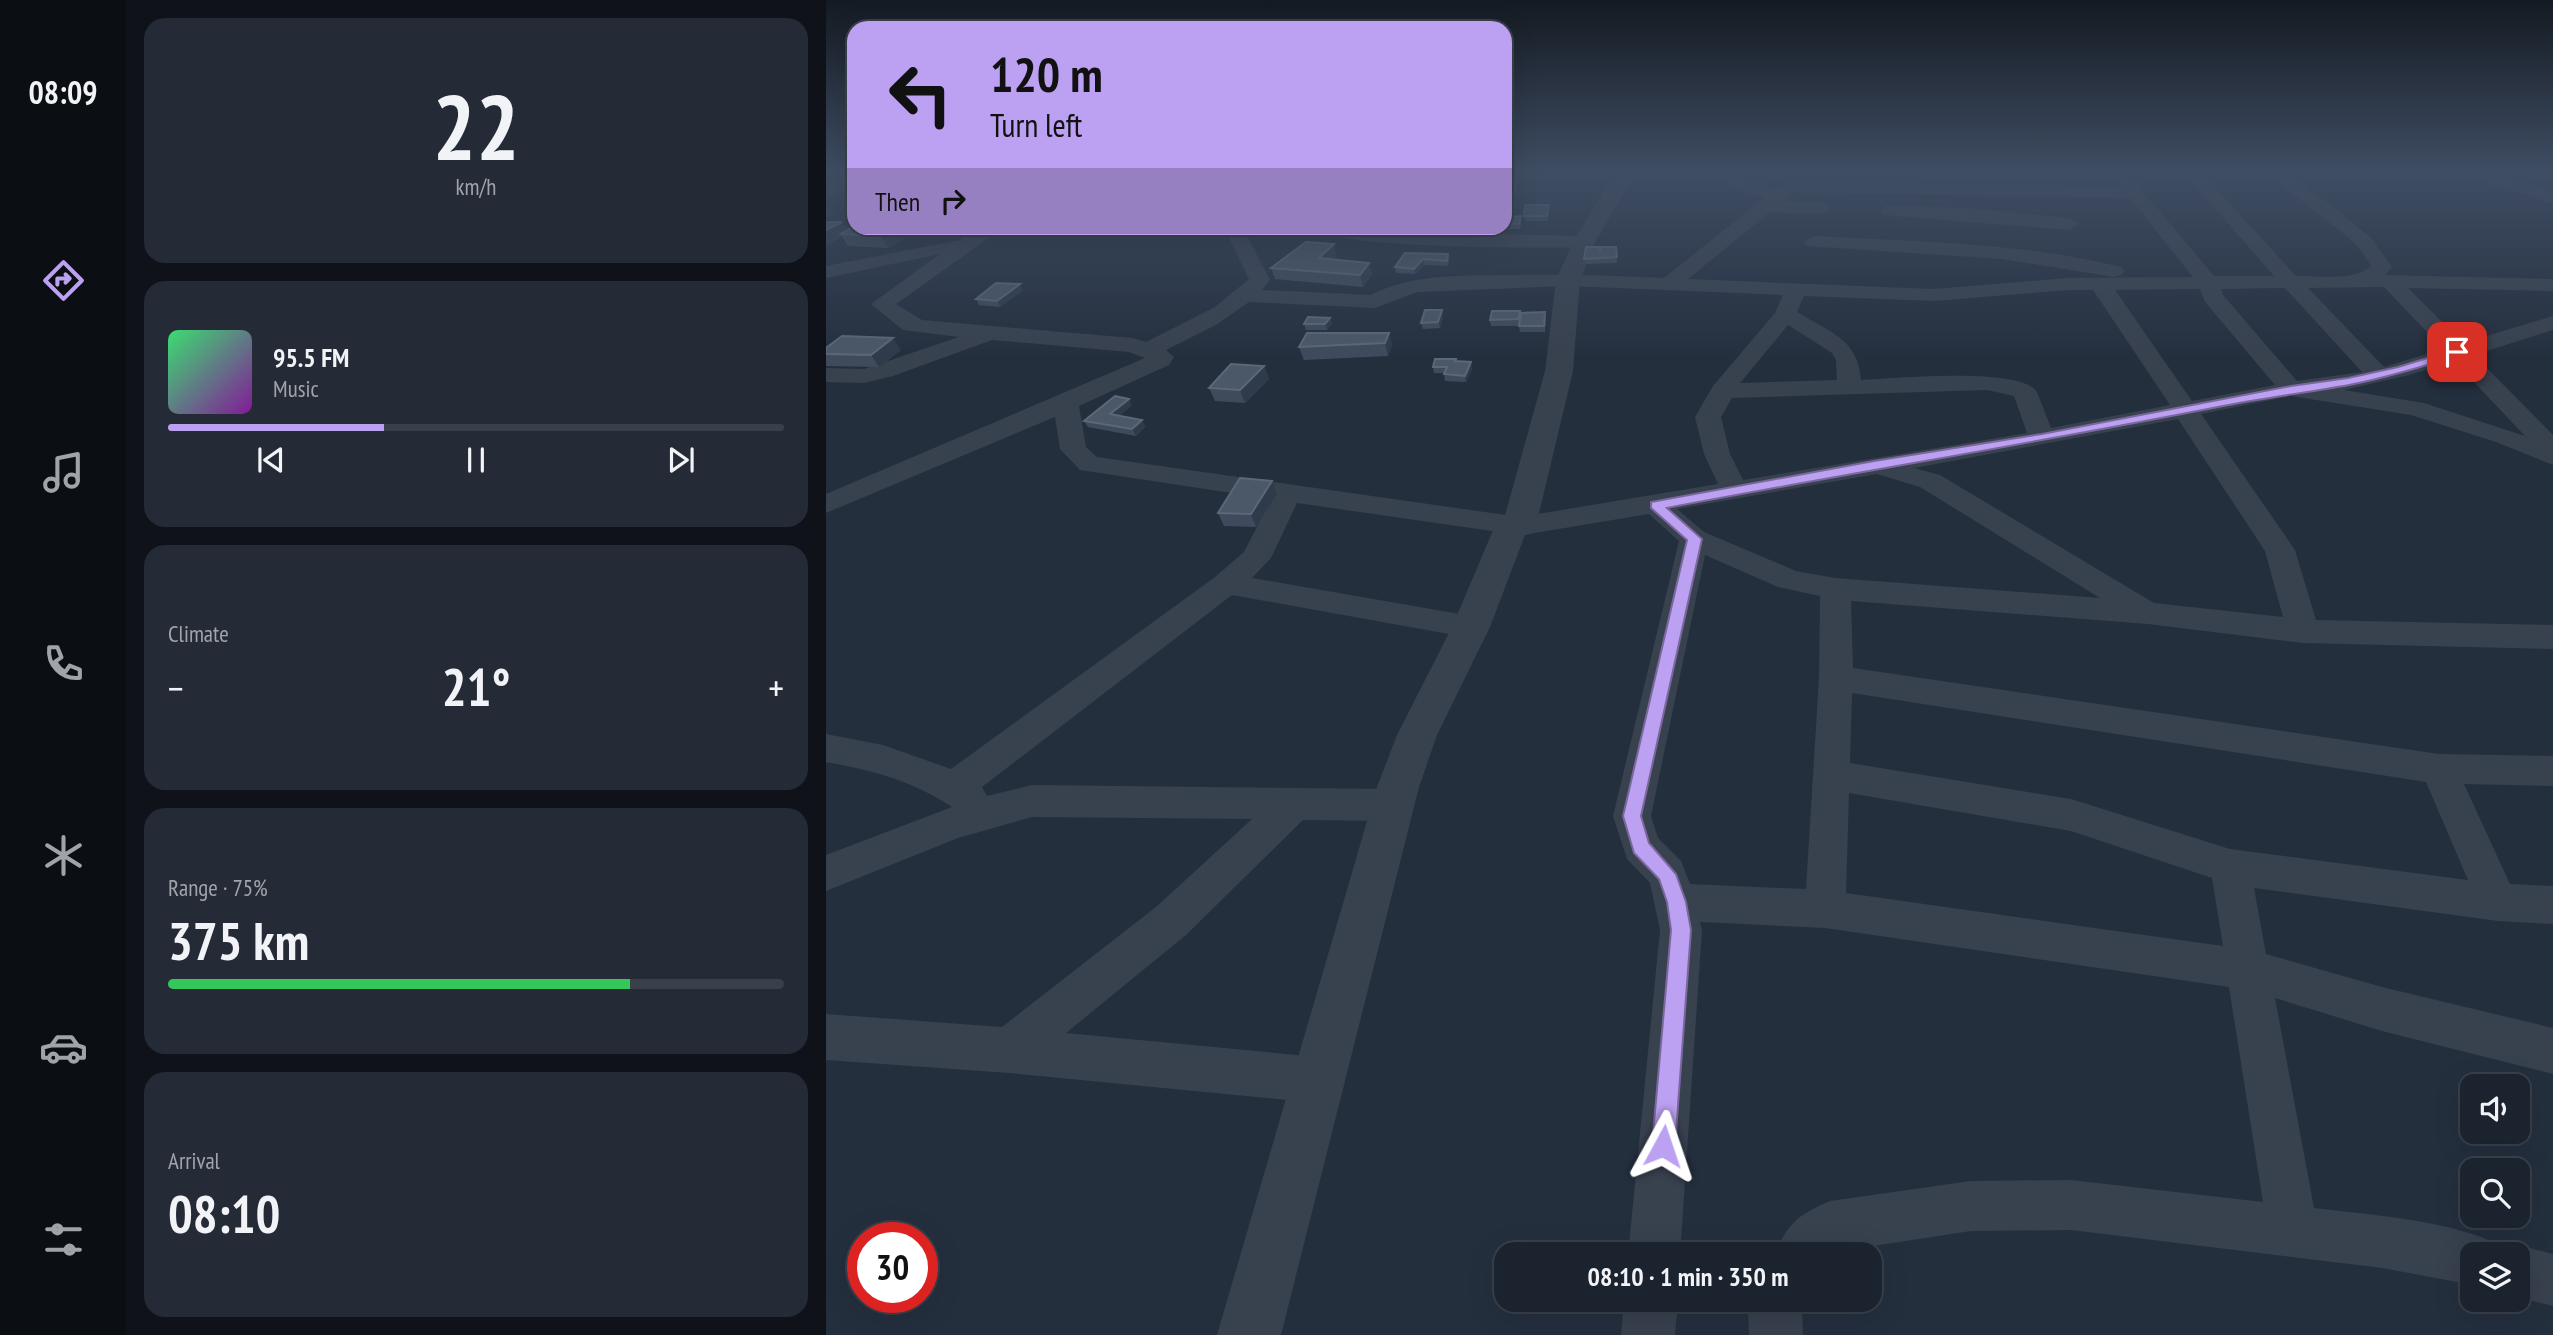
<!DOCTYPE html>
<meta charset="utf-8">
<style>
:root{--surface:#1b232e;--page:#242b36;--text:#f1f3f6;--muted:#a0a4aa;--line:#39404a;--accent:#bca0f2}
body{margin:0;font-family:"PT Sans Narrow",sans-serif;background:var(--page);color:var(--text);height:100vh;display:flex;flex-direction:column;font-size:26px;white-space:nowrap}
*{box-sizing:border-box;margin:0}
p{font-size:23px;color:var(--muted)}
.icon{flex:none;width:38px;height:38px;fill:none;stroke:currentColor;stroke-width:2;stroke-linecap:round;stroke-linejoin:round}
.map{position:relative;flex:1;overflow:hidden}
.side{display:flex;flex-direction:column;gap:18px;padding:18px;background:#0f1319;width:700px}
.side>*{flex:none}
.guide{position:absolute;left:21px;top:21px;width:665px;height:214px;border-radius:21px;box-shadow:0 7px 28px #0002,0 0 0 2px var(--line);background:#bca0f2;color:#111;overflow:hidden}
.controls{position:absolute;left:1634px;top:1074px;display:grid;gap:14px}
.controls a{display:grid;place-items:center;width:70px;height:70px;border-radius:14px;background:var(--surface);box-shadow:0 7px 28px #0002,0 0 0 2px var(--line);font-size:35px}
.speed{position:absolute;left:21px;top:1222px;display:flex;gap:14px;font-size:35px;font-weight:700;text-align:center}
.speed>*{display:grid;place-content:center;width:91px;height:91px;border-radius:50%;background:var(--surface);box-shadow:0 7px 28px #0002,0 0 0 2px var(--line);line-height:1}
.speed .limit{border:10px solid #d22;background:#fff;color:#111}
.pin{position:absolute;display:grid;place-items:center;width:60px;height:60px;color:#fff;margin:-30px;border-radius:14px;box-shadow:0 4px 10px #0006}
.me{position:absolute;width:77px;margin:-38px;rotate:5deg;stroke-linejoin:round;filter:drop-shadow(0 0 5px #0008)}
.turn{display:flex;align-items:center;gap:24px;height:147px;padding:0 28px;font-size:32px}
.turn .icon{width:91px;height:91px;stroke-width:2.5}
.turn b{display:block;font-size:49px;line-height:60px}
.then{display:flex;align-items:center;height:66px;padding:0 28px;background:#0003;gap:14px;font-size:26px}
.big{font-size:52px;font-weight:600;line-height:1.1}
.side .tile{flex:1;display:flex;flex-direction:column;justify-content:center;gap:10px;min-width:0;padding:0 24px;border-radius:21px;background:var(--page)}
.side .dial{align-items:center;gap:0}
.dial b{font-size:91px;line-height:1}
.song{display:flex;align-items:center;gap:21px}
.cover{width:84px;height:84px;border-radius:10px;background:linear-gradient(135deg,hsl(140 70% 55%),hsl(290 70% 35%))}
.played{height:7px;border-radius:4px;background:linear-gradient(90deg,var(--accent) 35%,var(--line) 35%)}
.keys{display:flex;justify-content:space-around;direction:ltr}
.heat{display:flex;justify-content:space-between;align-items:center;font-size:38px;direction:ltr}
.charge{height:10px;border-radius:5px;background:linear-gradient(90deg,#34c759 75%,var(--line) 0)}
.trip{position:absolute;left:668px;top:1242px;width:388px;height:70px;border-radius:21px;background:var(--surface);box-shadow:0 7px 28px #0002,0 0 0 2px var(--line);font-weight:600;line-height:70px;text-align:center}
main{display:flex;flex:1;min-height:0}
.tabs{display:flex;flex-direction:column;width:126px;justify-content:space-around;align-items:center;background:#0b0e12;color:var(--muted)}
.tabs .icon{width:49px;height:49px}
.tabs .active{color:var(--accent)}
.tabs b{font-size:32px;color:var(--text)}
.map>svg:first-child{display:block}
.lines{fill:none;stroke-linecap:round;stroke-linejoin:round}
.minor{fill:#38414e;fill-rule:evenodd}
.tertiary{fill:#38414e;fill-rule:evenodd}
.wall{fill:#3f4b5c}
.shaded-wall{fill:#2f3b4b}
.building{fill:#4b5868;stroke:#5c6777;stroke-width:2}
.route{fill:#bca0f2;stroke:#7a689d;stroke-width:2}
</style>
<main>
<nav class="tabs">
<b>08:09</b>
<svg class="icon active" aria-label="directions" viewBox="0 0 24 24"><path d="M12 3l9 9-9 9-9-9zM9 14v-3h6M13 9l2 2-2 2"/></svg>
<svg class="icon" aria-label="music" viewBox="0 0 24 24"><path d="M9 18V5l10-2v13"/><circle cx="6" cy="18" r="3"/><circle cx="16" cy="16" r="3"/></svg>
<svg class="icon" aria-label="phone" viewBox="0 0 24 24"><path d="M5 4h4l2 5-3 2q2 4 5 5l2-3 5 2v4C11 20 4 13 5 4z"/></svg>
<svg class="icon" aria-label="climate" viewBox="0 0 24 24"><path d="M12 3v18M4 7l16 10M4 17L20 7"/></svg>
<svg class="icon" aria-label="car" viewBox="0 0 24 24"><path d="M5 17H2v-5l4-1 3-4h7l3 4 3 1v5h-3M9 17h6M6 11h13"/><circle cx="7" cy="17" r="2"/><circle cx="17" cy="17" r="2"/></svg>
<svg class="icon" aria-label="filters" viewBox="0 0 24 24"><path d="M4 7h16M4 17h16"/><circle cx="9" cy="7" r="2"/><circle cx="15" cy="17" r="2"/></svg>
</nav>
<section class="side">
<div class="tile dial"><b>22</b><p>km/h</p></div>
<div class="tile">
<div class="song"><i class="cover"></i><div><b>95.5 FM</b><p>Music</p></div></div>
<div class="played"></div>
<div class="keys"><svg class="icon" aria-label="previous" viewBox="0 0 24 24"><path d="M18 5L8 12l10 7zM5 5v14"/></svg><svg class="icon" aria-label="pause" viewBox="0 0 24 24"><path d="M8 5v14M16 5v14"/></svg><svg class="icon" aria-label="next" viewBox="0 0 24 24"><path d="M6 5l10 7-10 7zM19 5v14"/></svg></div>
</div>
<div class="tile"><p>Climate</p>
<div class="heat"><a>−</a><b class="big">21°</b><a>+</a></div>
</div>
<div class="tile"><p>Range · 75%</p><b class="big">375 km</b><div class="charge"></div></div>
<div class="tile"><p>Arrival</p><b class="big">08:10</b></div>
</section>
<div class="map">
<svg width="1727" height="1335" viewBox="0 0 1727 1335">
<rect width="100%" height="100%" fill="#242f3e"/>
<g class="lines">
<path class="minor" d="M884,171H905L949,190L963,182L1295,187L1284,173L1300,171L1388,276H1448L1360,175L1363,171H1374L1470,276C1493,275 1527,282 1545,266L1533,248L1518,234L1438,171H1458L1515,213L1546,239L1566,267L1559,275L1727,279V291L1582,288L1637,343L1727,316V330L1648,355L1727,435V465L1670,442L1585,415L1465,396L1375,414L1469,550L1490,620L1727,625V649L1477,643L1322,624L1025,601L1027,668L1613,754L1727,756V786L1638,784L1684,884L1727,886V924L1672,921L1428,888L1440,954L1556,987L1727,1028V1074L1556,1031L1449,998L1488,1208C1545,1215 1613,1219 1665,1241L1671,1255H1647V1285L1556,1268L1245,1230L1145,1231L1014,1251L1009,1255H948C961,1224 973,1214 1004,1201L1145,1181L1245,1180L1437,1202L1403,987L999,928L874,922L876,930L854,1255H802L834,930L824,883L801,859L787,816L853,541L823,514L685,537L673,532L471,503L445,558L426,578L645,616L656,619L661,627L656,635L645,638L406,595L156,787L161,796L206,785L567,789L580,794L586,805L580,816L567,821L477,820L360,935L240,1033L492,1057L508,1064L515,1080L508,1096L492,1103L183,1073L0,1060V1014L176,1027L330,907L426,819L206,817L132,838L0,891V855L126,807C87,781 46,770 0,762V734L57,745L125,769L389,577L418,552L445,499L254,470L234,449L229,417L0,513V494L319,358L303,352L166,340L67,376L38,383L0,382V368L38,369L133,337L77,330L45,304L114,254L0,278V266L134,240L152,228H173L171,232L70,304L96,320L307,338L320,342L389,307L423,279L398,228H417L444,280L436,290L545,295C584,274 633,276 676,275C730,274 784,275 838,278L938,198L901,184ZM965,192L1304,198L1367,277L1242,278L1108,289L862,279L944,212L996,214L1005,208L996,202L957,201ZM742,286L957,295L949,313L887,386L869,417L878,454L892,484L694,517L271,457L260,447L253,406L343,365L348,357L340,350L390,325L423,302L549,308L591,292ZM1558,287L1617,349L1558,367L1482,288ZM1459,288L1536,372L1471,381L1397,295L1395,289ZM1374,289L1379,302L1449,385L1366,401L1289,290ZM1242,290H1267L1344,405L1225,428L1211,392C1194,366 1068,379 1035,380C1032,338 1003,332 971,312L978,296L1108,301ZM962,325L1006,353L1010,360L1011,380L914,383ZM1628,361L1699,436L1598,403L1518,390L1583,375ZM1161,390L1188,396L1201,433L917,480L904,454L895,417L906,398ZM1352,419L1439,551L1457,617L1328,603L1114,475L1088,468ZM1051,474L1094,487L1274,598L1009,578L970,571L878,532L851,509ZM879,555L952,587L994,596L993,678L980,889L864,884L855,861L832,838L825,816ZM1026,693L1600,782L1642,880L1404,849L1245,799L1024,763ZM1023,793L1245,831L1386,878L1397,946L1020,893Z
M1639,171H1664L1727,193V204L1642,175Z
M28,175V187L0,198V186Z
M1064,205L1140,208L1243,218L1253,224L1243,230L1057,215L1055,211L1057,207Z
M491,228H531L557,232L758,236L768,242L758,248C719,247 509,250 491,228Z
M988,236C1090,242 1195,242 1295,267L1298,271L1295,275L1288,277L1176,259L981,246L978,242Z
M1692,1245L1727,1254V1306L1692,1297V1255H1672Z
M798,1300H852L849,1335H795Z
M925,1300H979L976,1309L977,1335H923L922,1309Z"/>
<path class="tertiary" d="M791,171H811L769,242L754,280L747,371L710,526L705,534L699,535L664,627L611,735L593,787L455,1335H391L551,787L571,735L626,627L668,528L673,520L678,519L719,371L730,280L747,242Z"/>
</g>
<path class="wall" d="M863,171L862,179L844,178V172Z
M679,183L691,189L689,196H679Z
M679,204H686V209L685,214H679Z
M723,211L722,221H699L698,216Z
M0,222H16L21,230L28,228H84L87,233L62,248L22,246L16,237L0,245Z
M696,222L694,229H681L680,223Z
M591,228H613L611,235H591Z
M648,228H661L660,230H649Z
M790,247L791,263L759,264L758,259L774,251Z
M579,253L622,254L623,260L622,266L598,265L589,274L570,273L569,267Z
M511,256L507,260L543,263L546,274L537,287L449,279L445,268Z
M197,290L174,307L153,305L150,299Z
M616,310L617,316L614,328L597,329L595,323Z
M694,315L720,318L719,332H694L693,326H665L664,320Z
M504,318L506,324L501,330H480L478,324Z
M563,333L566,345L562,356L478,360L473,347Z
M0,348L75,350L53,367L0,366Z
M630,361L646,369L640,382L619,381L618,373H608L607,367Z
M438,366L443,379L419,403L389,401L383,388Z
M306,405L293,416L316,420L319,427L310,436L262,427L258,421Z
M446,481L451,494L430,527L398,526L392,513Z"/>
<path class="shaded-wall" d="M5,208L8,214L0,218V210Z
M16,222L23,234H15L16,237L1,245L0,243V230Z
M70,228H84L87,233L62,248L55,236Z
M508,244L511,256L497,270L493,258Z
M597,259L598,265L589,274L588,269Z
M543,263L546,274L537,287L534,275Z
M194,284L197,290L174,307L171,301Z
M616,310L617,316L614,328L612,322Z
M504,318L506,324L501,330L499,324Z
M563,333L566,345L562,356L559,343Z
M67,338L75,350L53,367L45,355Z
M645,362L646,369L640,382L639,376Z
M438,366L443,379L419,403L414,390Z
M303,399L306,405L287,420L284,414Z
M316,420L319,427L310,436L306,429Z
M446,481L451,494L430,527L425,514Z"/>
<path class="building" d="M844,171H862V173L844,172Z
M679,183H690L688,190H679Z
M679,204H686L684,209H679Z
M699,205H723L721,216H698Z
M695,216L693,224L680,223L682,217Z
M0,222H16L0,230Z
M28,226V228H70L55,236L15,234Z
M591,228H610V229H590Z
M480,242L508,244L493,258L543,263L534,275L445,268Z
M760,247H774V251L775,247H790L791,257L758,259Z
M579,253L622,254L621,261L597,259L588,269L569,267Z
M170,283L194,284L171,301L150,299Z
M599,310H616L612,322L595,323Z
M666,311H694L692,319L664,320Z
M719,312L718,326H693L695,313Z
M482,317L504,318L499,324H478Z
M481,333H563L559,343L473,347Z
M16,336L67,338L45,355L0,354V348Z
M609,359H630L629,361L645,362L639,376L618,374L621,367H607Z
M405,364L438,366L414,390L383,388Z
M289,396L303,399L284,414L316,420L306,429L258,421Z
M414,478L446,481L425,514L392,513Z"/>
<linearGradient id="sky" x2="0" y2="1"><stop stop-color="#141a22"/><stop offset="0.48" stop-color="#3f4d63"/><stop offset="1" stop-color="#3f4d63" stop-opacity="0"/></linearGradient>
<rect width="1727" height="358" fill="url(#sky)"/>
<path class="route" d="M1631,349L1635,350V355C1598,366 1561,378 1523,385C1479,393 1436,398 1392,407C1209,443 1025,473 841,508L876,539L815,816L823,843L850,874L860,902L865,930L849,1146L845,1155L837,1158L829,1155L826,1146L845,930L841,902L833,879L808,853L797,816L861,540L825,508V502L1048,461L1216,434L1465,386L1522,378L1572,367Z"/>
</svg>
<div class="controls">
<a><svg class="icon" aria-label="sound" viewBox="0 0 24 24"><path d="M4 9h4l5-4v14l-5-4H4zM17 9q2 3 0 6"/></svg></a>
<a><svg class="icon" aria-label="search" viewBox="0 0 24 24"><circle cx="10" cy="10" r="6"/><path d="M15 15l6 6"/></svg></a>
<a><svg class="icon" aria-label="layers" viewBox="0 0 24 24"><path d="M12 4l9 5-9 5-9-5zM3 14l9 5 9-5"/></svg></a>
</div>
<div class="speed"><div class="limit">30</div></div>
<div class="pin" style="left:1631px;top:352px;background:#d93025"><svg class="icon" aria-label="arrive" viewBox="0 0 24 24"><path d="M6 21V4h12l-3 4 3 4H6"/></svg></div>
<svg class="me" style="left:837px;top:1146px" viewBox="-20 -20 40 40"><path d="M0-17L14 15 0 8-14 15z" fill="#bca0f2" stroke="#fff" stroke-width="4"/></svg>
<div class="trip">08:10 · 1 min · 350 m</div>
<div class="guide">
<div class="turn"><svg class="icon" aria-label="left" viewBox="0 0 24 24"><path d="M17 20v-9H6M10 6l-5 5 5 5"/></svg><div><b>120 m</b>Turn left</div></div>
<div class="then">Then<svg class="icon" aria-label="right" viewBox="0 0 24 24"><path d="M7 20v-9h11M14 6l5 5-5 5"/></svg></div>
</div>
</div>
</main>
